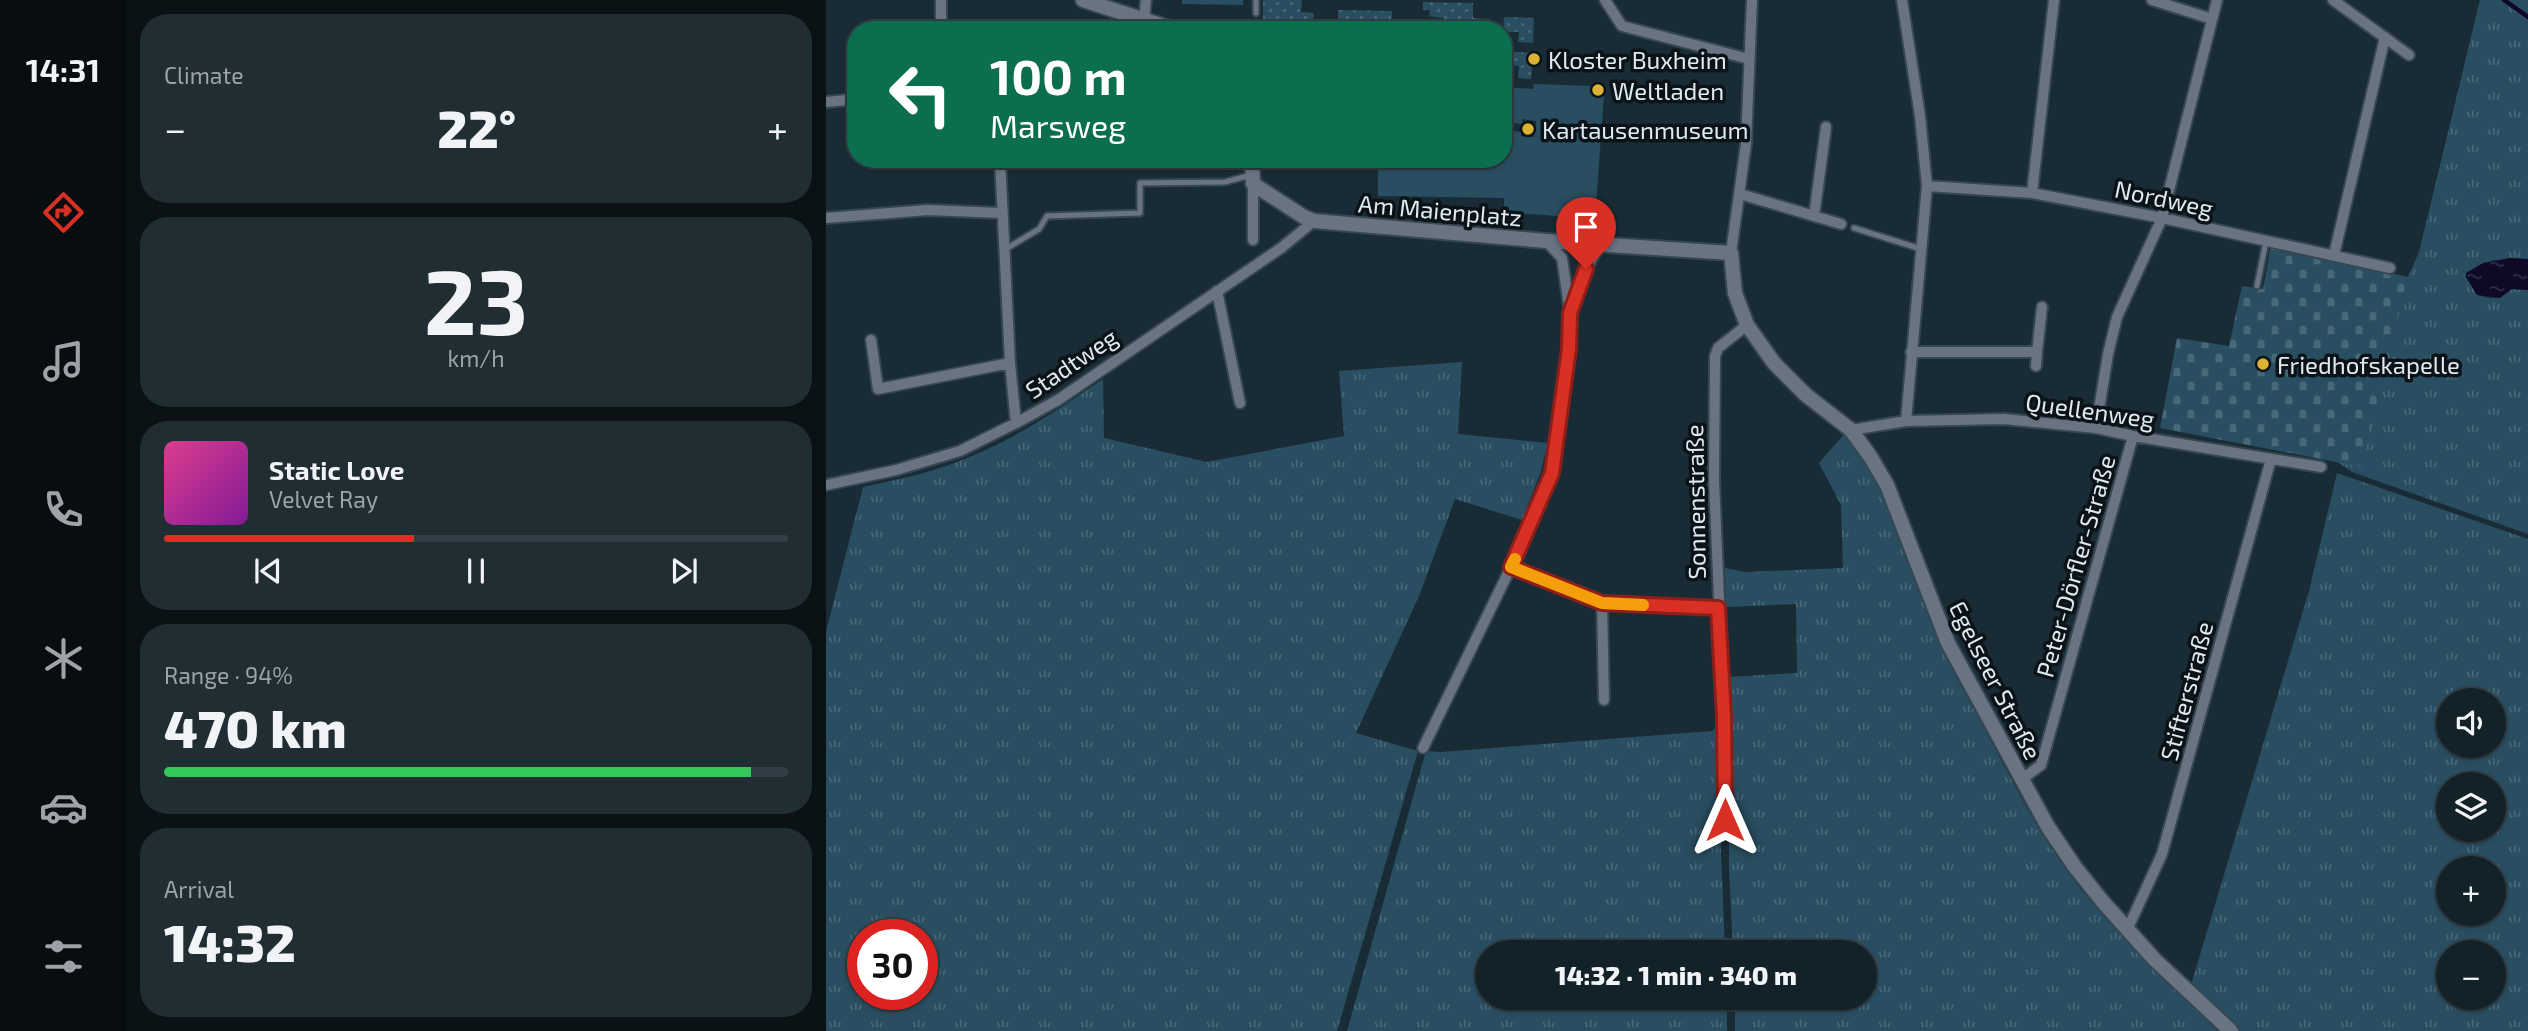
<!DOCTYPE html>
<meta charset="utf-8">
<style>
:root{--surface:#132128;--page:#202e34;--text:#f1f3f6;--muted:#9da3a8;--line:#323e45;--accent:#d93025}
body{margin:0;font-family:"Exo 2",sans-serif;background:var(--page);color:var(--text);height:100vh;display:flex;flex-direction:column;font-size:26px;white-space:nowrap}
*{box-sizing:border-box;margin:0}
p{font-size:23px;color:var(--muted)}
.icon{flex:none;width:38px;height:38px;fill:none;stroke:currentColor;stroke-width:2;stroke-linecap:round;stroke-linejoin:round}
.map{position:relative;flex:1;overflow:hidden}
.side{display:flex;flex-direction:column;gap:14px;padding:14px;background:#0a1216;width:700px}
.side>*{flex:none}
.guide{position:absolute;left:21px;top:21px;width:665px;height:147px;border-radius:28px;box-shadow:0 2px 5px #0004,0 0 0 2px var(--line);background:#0b6e4f;color:#fff;overflow:hidden}
.tools{position:absolute;left:1610px;top:688px;display:grid;gap:14px}
.tools a{display:grid;place-items:center;width:70px;height:70px;border-radius:50%;background:var(--surface);box-shadow:0 2px 5px #0004,0 0 0 2px var(--line);font-size:35px}
.speed{position:absolute;left:21px;top:919px;display:flex;gap:14px;font-size:35px;font-weight:700;text-align:center}
.speed>*{display:grid;place-content:center;width:91px;height:91px;border-radius:50%;background:var(--surface);box-shadow:0 2px 5px #0004,0 0 0 2px var(--line);line-height:1}
.speed .limit{border:10px solid #d22;background:#fff;color:#111}
.pin{position:absolute;display:grid;place-items:center;width:60px;height:60px;color:#fff;margin:-72px -30px;border-radius:50% 50% 50% 0;rotate:-45deg;box-shadow:0 0 7px #0007}
.pin .icon{rotate:45deg}
.me{position:absolute;width:77px;margin:-38px;rotate:0deg;stroke-linejoin:round;filter:drop-shadow(0 0 5px #0008)}
.turn{display:flex;align-items:center;gap:24px;height:147px;padding:0 28px;font-size:32px}
.turn .icon{width:91px;height:91px;stroke-width:2.5}
.turn b{display:block;font-size:49px;line-height:60px}
.big{font-size:52px;font-weight:800;line-height:1.1}
.side .widget{flex:1;display:flex;flex-direction:column;justify-content:center;gap:10px;min-width:0;padding:0 24px;border-radius:28px;background:var(--page)}
.side .dial{align-items:center;gap:0}
.dial b{font-size:91px;line-height:1}
.song{display:flex;align-items:center;gap:21px}
.cover{width:84px;height:84px;border-radius:10px;background:linear-gradient(135deg,hsl(330 70% 55%),hsl(290 70% 35%))}
.played{height:7px;border-radius:4px;background:linear-gradient(90deg,var(--accent) 40%,var(--line) 40%)}
.keys{display:flex;justify-content:space-around;direction:ltr}
.heat{display:flex;justify-content:space-between;align-items:center;font-size:38px;direction:ltr}
.charge{height:10px;border-radius:5px;background:linear-gradient(90deg,#34c759 94%,var(--line) 0)}
.trip{position:absolute;left:649px;top:940px;width:402px;height:70px;border-radius:35px;background:var(--surface);box-shadow:0 2px 5px #0004,0 0 0 2px var(--line);font-weight:800;line-height:70px;text-align:center}
main{display:flex;flex:1;min-height:0}
.tab-bar{display:flex;flex-direction:column;width:126px;justify-content:space-around;align-items:center;background:#080d10;color:var(--muted)}
.tab-bar .icon{width:49px;height:49px}
.tab-bar .on{color:var(--accent)}
.tab-bar b{font-size:32px;color:var(--text)}
.map>svg:first-child{display:block}
.grass{fill:url(#grass-tufts);fill-rule:evenodd}
.cemetery{fill:url(#cemetery-stones)}
.park{fill:#294e61}
.garden{fill:url(#garden-dots)}
.water{fill:url(#water-ripples)}
.lines{fill:none;stroke-linecap:round;stroke-linejoin:round}
.stream{stroke:#100926;stroke-width:4.5}
.service-casing{stroke:#354750;stroke-width:9}
.minor-casing{stroke:#354750;stroke-width:14}
.tertiary-casing{stroke:#354750;stroke-width:18}
.service{stroke:#6a7382;stroke-width:5}
.minor{stroke:#6a7382;stroke-width:10}
.tertiary{stroke:#6a7382;stroke-width:14}
.route-casing{stroke:#8d1f18;stroke-width:18}
.route{stroke:#d93025;stroke-width:12}
.slow{stroke:#f59e0b;stroke-width:12}
.poi-dot{fill:#dcb233;stroke:#0b1318;stroke-width:2.5}
.labels{text-anchor:middle;dominant-baseline:central;stroke-width:7;stroke-linejoin:round;paint-order:stroke}
.poi-label{font-size:24px;fill:#deeaf1;stroke:#0b1318;text-anchor:start}
.street-label{font-size:24px;fill:#deeaf1;stroke:#0b1318}
</style>
<main>
<nav class="tab-bar">
<b>14:31</b>
<svg class="icon on" aria-label="directions" viewBox="0 0 24 24"><path d="M12 3l9 9-9 9-9-9zM9 14v-3h6M13 9l2 2-2 2"/></svg>
<svg class="icon" aria-label="music" viewBox="0 0 24 24"><path d="M9 18V5l10-2v13"/><circle cx="6" cy="18" r="3"/><circle cx="16" cy="16" r="3"/></svg>
<svg class="icon" aria-label="phone" viewBox="0 0 24 24"><path d="M5 4h4l2 5-3 2q2 4 5 5l2-3 5 2v4C11 20 4 13 5 4z"/></svg>
<svg class="icon" aria-label="climate" viewBox="0 0 24 24"><path d="M12 3v18M4 7l16 10M4 17L20 7"/></svg>
<svg class="icon" aria-label="car" viewBox="0 0 24 24"><path d="M5 17H2v-5l4-1 3-4h7l3 4 3 1v5h-3M9 17h6M6 11h13"/><circle cx="7" cy="17" r="2"/><circle cx="17" cy="17" r="2"/></svg>
<svg class="icon" aria-label="filters" viewBox="0 0 24 24"><path d="M4 7h16M4 17h16"/><circle cx="9" cy="7" r="2"/><circle cx="15" cy="17" r="2"/></svg>
</nav>
<section class="side">
<div class="widget"><p>Climate</p>
<div class="heat"><a>−</a><b class="big">22°</b><a>+</a></div>
</div>
<div class="widget dial"><b>23</b><p>km/h</p></div>
<div class="widget">
<div class="song"><i class="cover"></i><div><b>Static Love</b><p>Velvet Ray</p></div></div>
<div class="played"></div>
<div class="keys"><svg class="icon" aria-label="previous" viewBox="0 0 24 24"><path d="M18 5L8 12l10 7zM5 5v14"/></svg><svg class="icon" aria-label="pause" viewBox="0 0 24 24"><path d="M8 5v14M16 5v14"/></svg><svg class="icon" aria-label="next" viewBox="0 0 24 24"><path d="M6 5l10 7-10 7zM19 5v14"/></svg></div>
</div>
<div class="widget"><p>Range · 94%</p><b class="big">470 km</b><div class="charge"></div></div>
<div class="widget"><p>Arrival</p><b class="big">14:32</b></div>
</section>
<div class="map">
<svg width="1702" height="1031" viewBox="0 0 1702 1031">
<defs>
<pattern id="grass-tufts" width="24" height="20" patternUnits="userSpaceOnUse" patternTransform="scale(1.75)"><rect width="24" height="20" fill="#294e61"/><path d="M3 7l-1-3M5 7V3M7 7l1-3M15 17l-1-3M17 17v-4M19 17l1-3" fill="none" stroke="#486878"/></pattern>
<pattern id="cemetery-stones" width="16" height="16" patternUnits="userSpaceOnUse" patternTransform="scale(1.75)"><rect width="16" height="16" fill="#294e61"/><path d="M2 7V4a2 2 0 0 1 4 0v3zM10 15v-3a2 2 0 0 1 4 0v3z" fill="#486878"/></pattern>
<pattern id="garden-dots" width="8" height="8" patternUnits="userSpaceOnUse" patternTransform="scale(1.75)"><rect width="8" height="8" fill="#294e61"/><path d="M2 2h.1M6 6h.1" fill="none" stroke="#486878" stroke-width="1.8" stroke-linecap="round"/></pattern>
<pattern id="water-ripples" width="26" height="14" patternUnits="userSpaceOnUse" patternTransform="scale(1.75)"><rect width="26" height="14" fill="#100926"/><path d="M2 4q2-2 4 0t4 0M15 11q2-2 4 0t4 0" fill="none" stroke="#322d46"/></pattern>
</defs>
<rect width="100%" height="100%" fill="#192c36"/>
<path class="grass" d="M1654,0H1702V259L1667,260L1640,273V277L1651,295C1677,302 1667,296 1686,289L1702,290V534L1526,472L1510,461L1535,466L1582,277L1593,252Z
M636,362L632,434L722,443L714,474L696,520L629,499L593,596L530,733L592,751L511,1031H0V632L37,487C68,480 101,474 131,462C184,442 231,411 277,379L278,438L381,462L518,436L513,371ZM96,934V994H37V934Z
M1019,433C1068,492 1083,570 1112,639C1124,668 1141,696 1156,724C1186,781 1216,841 1257,892C1298,942 1347,986 1394,1031H909V998H1040V952H907L903,867L902,677L971,673L970,604L900,607L899,568L918,572L1017,568L1015,505L993,463Z
M1511,473L1702,539V1031H1414L1365,985L1483,591ZM1622,700H1668V746H1622ZM1622,784H1668V830H1622ZM1622,868H1668V914H1622ZM1622,952H1668V998H1622Z
M894,724V823L899,952H662V998H901V1031H521L600,751L615,752L886,731Z"/>
<path class="cemetery" d="M1445,245L1582,277L1536,467L1334,428L1351,338L1403,346L1416,286L1437,289Z"/>
<path class="park" d="M356,0H417V5L356,4Z
M708,84L766,86V94L778,95L769,219L678,212V198L552,196V159H677L679,130L695,132V136L708,137L710,121L697,119L696,124L677,122L679,87L707,89Z"/>
<path class="garden" d="M437,0H476L475,12L488,13L486,29L437,30Z
M597,2L647,3V18L664,19V30H618V18L603,16L604,10H597Z
M512,10L566,11L565,30H512Z
M678,17L708,18L707,43L692,42L693,32H677Z
M677,51L707,53L705,79L692,78L693,66L677,65Z"/>
<path class="water" d="M1684,258L1702,259V290L1686,289L1674,298L1651,295L1640,277V273L1657,263Z"/>
<g class="lines">
<path class="stream" d="M1678,0L1702,17"/>
<g class="service-casing">
<path id="service" d="M430,0V13
M430,30V27
M1028,228L1095,249
M178,250L213,229L221,216L314,213V183L399,182L425,175
M1431,286L1440,241"/>
</g>
<g class="minor-casing">
<path id="minor" d="M115,0V22L118,30
M779,0L796,26L923,59
M1076,0L1094,116L1101,186L1080,421
M1326,0L1386,19
M1507,0L1583,55
M318,20L320,0
M0,102L30,99
M174,159L184,363L190,423
M427,184V240
M1101,186L1206,193L1336,218L1564,268
M1206,193L1228,0
M914,194L1015,224
M988,216L1000,127
M0,218L102,210L175,213
M905,253L920,144L926,0
M1508,255L1559,37
M391,291L414,403
M744,312L760,269L775,244
M45,340L52,389L184,363
M1085,352H1211L1216,307
M1210,366L1211,352
M1270,428L1282,354L1291,317L1336,218L1391,0
M1025,430L1080,421L1178,419L1270,428L1307,436L1495,467
M0,485L70,470L134,451L190,423L232,400L455,248L488,221
M685,567L776,603L892,608
M776,603L778,700
M597,748L685,567L726,473L743,349L744,313L736,258L720,241
M1195,780L1215,765L1307,436
M899,819L898,717L888,480L889,356L892,348L921,325
M1302,928L1336,854L1445,459"/>
</g>
<g class="tertiary-casing">
<path id="tertiary" d="M257,0L350,30
M426,159L427,184L478,217L488,221L720,241L905,253L909,293L921,325L948,363L980,395L1025,430L1044,456L1061,485L1122,643L1222,827L1249,867L1277,902L1329,960L1405,1031"/>
</g>
<use href="#service" class="service"/>
<use href="#minor" class="minor"/>
<use href="#tertiary" class="tertiary"/>
</g>
<g class="lines">
<g class="route-casing">
<path id="route" d="M760,269L744,313L743,349L726,473L685,567L776,603L892,608L898,717L899,820"/>
</g>
<use href="#route" class="route"/>
<path class="slow" d="M689,559L685,567L776,603L817,605"/>
</g>
<g class="poi-dot">
<circle cx="708" cy="59" r="7"/>
<circle cx="772" cy="90" r="7"/>
<circle cx="702" cy="129" r="7"/>
<circle cx="1437" cy="364" r="7"/>
</g>
<g class="labels">
<g class="poi-label">
<text x="722" y="59">Kloster Buxheim</text>
<text x="786" y="90">Weltladen</text>
<text x="716" y="129">Kartausenmuseum</text>
<text x="1451" y="364">Friedhofskapelle</text>
</g>
<g class="street-label">
<text transform="translate(1338 198) rotate(12)">Nordweg</text>
<text transform="translate(614 210) rotate(5)">Am Maienplatz</text>
<text transform="translate(245 363) rotate(-34)">Stadtweg</text>
<text transform="translate(1264 410) rotate(8)">Quellenweg</text>
<text transform="translate(869 502) rotate(-91)">Sonnenstraße</text>
<text transform="translate(1249 566) rotate(-74)">Peter-Dörfler-Straße</text>
<text transform="translate(1170 680) rotate(63)">Egelseer Straße</text>
<text transform="translate(1360 691) rotate(-75)">Stifterstraße</text>
</g>
</g>
</svg>
<div class="tools">
<a><svg class="icon" aria-label="sound" viewBox="0 0 24 24"><path d="M4 9h4l5-4v14l-5-4H4zM17 9q2 3 0 6"/></svg></a>
<a><svg class="icon" aria-label="layers" viewBox="0 0 24 24"><path d="M12 4l9 5-9 5-9-5zM3 14l9 5 9-5"/></svg></a>
<a>+</a>
<a>−</a>
</div>
<div class="speed"><div class="limit">30</div></div>
<div class="pin" style="left:760px;top:269px;background:#d93025"><svg class="icon" aria-label="arrive" viewBox="0 0 24 24"><path d="M6 21V4h12l-3 4 3 4H6"/></svg></div>
<svg class="me" style="left:899px;top:820px" viewBox="-20 -20 40 40"><path d="M0-17L14 15 0 8-14 15z" fill="#d93025" stroke="#fff" stroke-width="4"/></svg>
<div class="trip">14:32 · 1 min · 340 m</div>
<div class="guide">
<div class="turn"><svg class="icon" aria-label="left" viewBox="0 0 24 24"><path d="M17 20v-9H6M10 6l-5 5 5 5"/></svg><div><b>100 m</b>Marsweg</div></div>
</div>
</div>
</main>
